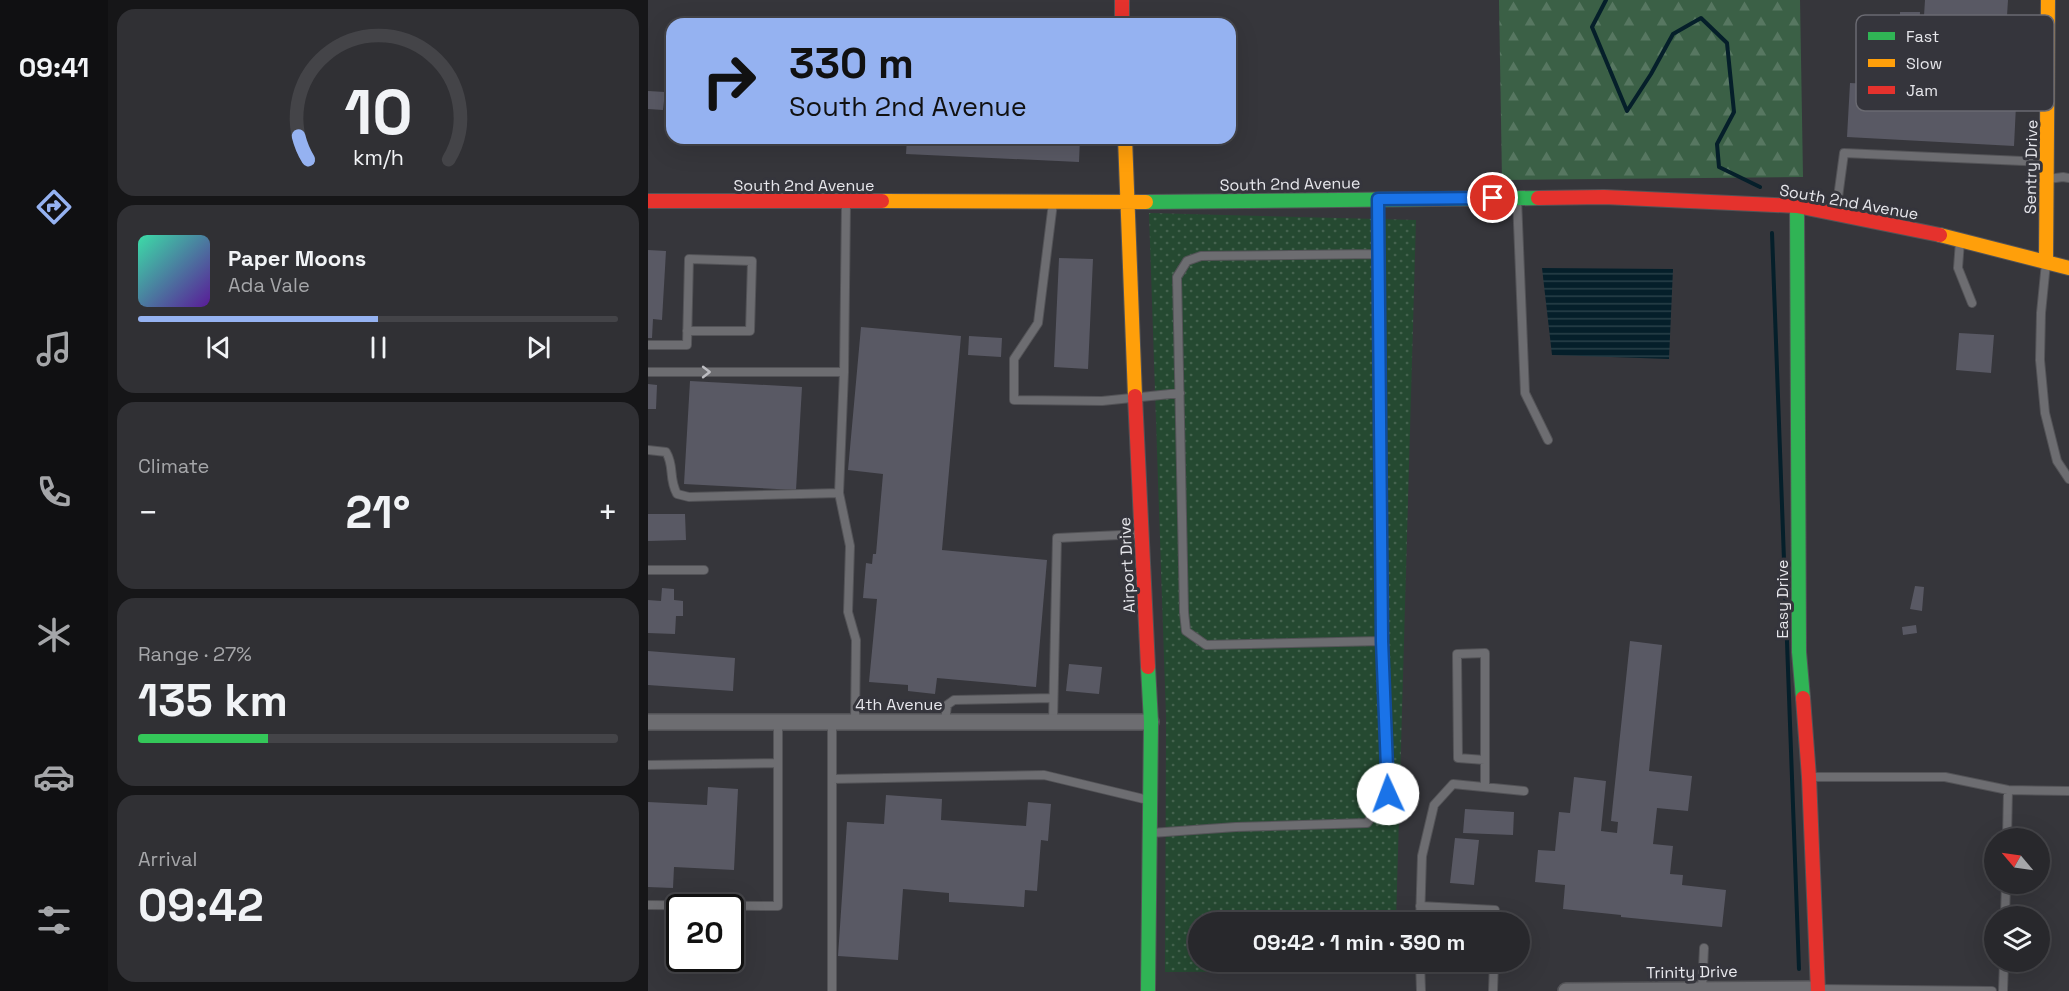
<!DOCTYPE html>
<meta charset="utf-8">
<style>
:root{--surface:#28282c;--page:#303034;--text:#f1f3f6;--muted:#a5a6a9;--line:#444448;--accent:#95b2f1}
body{margin:0;font-family:"Space Grotesk",sans-serif;background:var(--page);color:var(--text);height:100vh;display:flex;flex-direction:column;font-size:22px;white-space:nowrap}
*{box-sizing:border-box;margin:0}
p{font-size:20px;color:var(--muted)}
.icon{flex:none;width:33px;height:33px;fill:none;stroke:currentColor;stroke-width:2;stroke-linecap:round;stroke-linejoin:round}
.map{position:relative;flex:1;overflow:hidden}
.drawer{display:flex;flex-direction:column;gap:9px;padding:9px;background:#161618;width:540px}
.drawer>*{flex:none}
.guide{position:absolute;left:18px;top:18px;width:570px;height:126px;border-radius:18px;box-shadow:0 6px 24px #0002,0 0 0 2px var(--line);background:#95b2f1;color:#111;overflow:hidden}
.needle{width:39px;rotate:299deg}
.tools{position:absolute;left:1336px;top:828px;display:grid;gap:12px}
.tools a{display:grid;place-items:center;width:66px;height:66px;border-radius:50%;background:var(--surface);box-shadow:0 6px 24px #0002,0 0 0 2px var(--line);font-size:30px}
.speed{position:absolute;left:18px;top:894px;display:flex;gap:12px;font-size:30px;font-weight:700;text-align:center}
.speed>*{display:grid;place-content:center;width:78px;height:78px;border-radius:50%;background:var(--surface);box-shadow:0 6px 24px #0002,0 0 0 2px var(--line);line-height:1}
.speed .limit{border:3px solid #111;border-radius:9px;background:#fff;color:#111}
.pin{position:absolute;display:grid;place-items:center;width:51px;height:51px;color:#fff;margin:-26px;border:3px solid #fff;border-radius:50%;box-shadow:0 2px 6px #0007}
.me{position:absolute;width:66px;margin:-33px;rotate:358deg;stroke-linejoin:round;filter:drop-shadow(0 0 4px #0008)}
.turn{display:flex;align-items:center;gap:21px;height:126px;padding:0 24px;font-size:27px}
.turn .icon{width:78px;height:78px;stroke-width:2.5}
.turn b{display:block;font-size:42px;line-height:51px}
.big{font-size:45px;font-weight:600;line-height:1.1}
.drawer .card{flex:1;display:flex;flex-direction:column;justify-content:center;gap:9px;min-width:0;padding:0 21px;border-radius:18px;background:var(--page)}
.drawer .dial{align-items:center;gap:0}
.dial svg{height:156px;overflow:visible;fill:none;stroke:var(--line);stroke-width:7;stroke-linecap:round;text-anchor:middle}
.dial text{fill:var(--text);stroke:none}
.song{display:flex;align-items:center;gap:18px}
.cover{width:72px;height:72px;border-radius:9px;background:linear-gradient(135deg,hsl(160 70% 55%),hsl(270 70% 35%))}
.played{height:6px;border-radius:3px;background:linear-gradient(90deg,var(--accent) 50%,var(--line) 50%)}
.keys{display:flex;justify-content:space-around;direction:ltr}
.heat{display:flex;justify-content:space-between;align-items:center;font-size:33px;direction:ltr}
.charge{height:9px;border-radius:4px;background:linear-gradient(90deg,#34c759 27%,var(--line) 0)}
.trip{position:absolute;left:540px;top:912px;width:342px;height:60px;border-radius:30px;background:var(--surface);box-shadow:0 6px 24px #0002,0 0 0 2px var(--line);font-weight:600;line-height:60px;text-align:center}
main{display:flex;flex:1;min-height:0}
.tab-bar{display:flex;flex-direction:column;width:108px;justify-content:space-around;align-items:center;background:#101012;color:var(--muted)}
.tab-bar .icon{width:42px;height:42px}
.tab-bar .on{color:var(--accent)}
.tab-bar b{font-size:27px;color:var(--text)}
.map>svg:first-child{display:block}
.grass{fill:url(#grass-dots)}
.forest{fill:url(#forest-firs)}
.water{fill:url(#water-rules)}
.lines{fill:none;stroke-linecap:round;stroke-linejoin:round}
.stream{stroke:#051f2a;stroke-width:4}
.building{fill:#595964}
.lane-casing{stroke:#535357;stroke-width:10}
.street-casing{stroke:#535357;stroke-width:18}
.fast-casing{stroke:#535357;stroke-width:16}
.slow-casing{stroke:#535357;stroke-width:16}
.jam-casing{stroke:#535357;stroke-width:16}
.lane{stroke:#6d6d71;stroke-width:8}
.street{stroke:#6d6d71;stroke-width:15}
.fast{stroke:#30b455;stroke-width:14}
.slow{stroke:#ff9f0a;stroke-width:14}
.jam{stroke:#e5322d;stroke-width:14}
.oneway{stroke:#bcbcc1}
.route-casing{stroke:#114b97;stroke-width:15}
.route{stroke:#1a73e8;stroke-width:10}
.labels{text-anchor:middle;dominant-baseline:central;stroke-width:6;stroke-linejoin:round;paint-order:stroke}
.street-label{font-size:16px;fill:#e7e7ec;stroke:#35353c}
.key{fill:#35353c;stroke:#6a6a71;stroke-width:1.5}
.key-label{font-size:16px;fill:#e7e7ec}
</style>
<main>
<nav class="tab-bar">
<b>09:41</b>
<svg class="icon on" aria-label="directions" viewBox="0 0 24 24"><path d="M12 3l9 9-9 9-9-9zM9 14v-3h6M13 9l2 2-2 2"/></svg>
<svg class="icon" aria-label="music" viewBox="0 0 24 24"><path d="M9 18V5l10-2v13"/><circle cx="6" cy="18" r="3"/><circle cx="16" cy="16" r="3"/></svg>
<svg class="icon" aria-label="phone" viewBox="0 0 24 24"><path d="M5 4h4l2 5-3 2q2 4 5 5l2-3 5 2v4C11 20 4 13 5 4z"/></svg>
<svg class="icon" aria-label="climate" viewBox="0 0 24 24"><path d="M12 3v18M4 7l16 10M4 17L20 7"/></svg>
<svg class="icon" aria-label="car" viewBox="0 0 24 24"><path d="M5 17H2v-5l4-1 3-4h7l3 4 3 1v5h-3M9 17h6M6 11h13"/><circle cx="7" cy="17" r="2"/><circle cx="17" cy="17" r="2"/></svg>
<svg class="icon" aria-label="filters" viewBox="0 0 24 24"><path d="M4 7h16M4 17h16"/><circle cx="9" cy="7" r="2"/><circle cx="15" cy="17" r="2"/></svg>
</nav>
<section class="drawer">
<div class="card dial"><svg viewBox="0 0 100 80">
<path d="M14 69A42 42 0 1 1 86 69"/>
<path d="M14 69A42 42 0 0 1 9 57" stroke="#95b2f1"/>
<text x="50" y="56" font-size="32" font-weight="700">10</text>
<text x="50" y="72" font-size="11">km/h</text>
</svg></div>
<div class="card">
<div class="song"><i class="cover"></i><div><b>Paper Moons</b><p>Ada Vale</p></div></div>
<div class="played"></div>
<div class="keys"><svg class="icon" aria-label="previous" viewBox="0 0 24 24"><path d="M18 5L8 12l10 7zM5 5v14"/></svg><svg class="icon" aria-label="pause" viewBox="0 0 24 24"><path d="M8 5v14M16 5v14"/></svg><svg class="icon" aria-label="next" viewBox="0 0 24 24"><path d="M6 5l10 7-10 7zM19 5v14"/></svg></div>
</div>
<div class="card"><p>Climate</p>
<div class="heat"><a>−</a><b class="big">21°</b><a>+</a></div>
</div>
<div class="card"><p>Range · 27%</p><b class="big">135 km</b><div class="charge"></div></div>
<div class="card"><p>Arrival</p><b class="big">09:42</b></div>
</section>
<div class="map">
<svg width="1421" height="991" viewBox="0 0 1421 991">
<defs>
<pattern id="grass-dots" width="8" height="8" patternUnits="userSpaceOnUse" patternTransform="scale(1.5)"><rect width="8" height="8" fill="#254931"/><path d="M2 2h.1M6 6h.1" fill="none" stroke="#45634f" stroke-width="1.8" stroke-linecap="round"/></pattern>
<pattern id="forest-firs" width="22" height="20" patternUnits="userSpaceOnUse" patternTransform="scale(1.5)"><rect width="22" height="20" fill="#3b6046"/><path d="M5 1l3.5 6h-7zM16 11l3.5 6h-7z" fill="#577761"/></pattern>
<pattern id="water-rules" width="6" height="5" patternUnits="userSpaceOnUse" patternTransform="scale(1.5)"><rect width="6" height="5" fill="#051f2a"/><path d="M0 2.5h6" fill="none" stroke="#294049"/></pattern>
</defs>
<rect width="100%" height="100%" fill="#36363b"/>
<path class="grass" d="M501,213L768,220L748,922H550V962H747V971L517,972L518,717Z"/>
<path class="forest" d="M851,0H1152L1155,177L854,180Z"/>
<path class="water" d="M894,268L1025,269L1021,359L904,355Z"/>
<g class="lines">
<path class="stream" d="M958,0L944,27L979,111L1003,74L1025,34L1053,18L1079,43L1086,112L1069,144L1071,167L1112,187
M1124,233L1151,969"/>
</g>
<path class="building" d="M1277,0H1360L1359,16L1339,15L1338,35L1275,32Z
M1252,12H1272L1271,33L1259,32L1260,20L1252,19Z
M1312,75L1342,77V84L1369,85L1366,146L1199,137L1202,83L1311,88Z
M0,91L17,92L15,110L0,109Z
M259,138H432L431,162L258,154Z
M0,250L18,251L14,320L5,319L4,338H0Z
M411,258L445,259L440,369L406,367Z
M213,327L313,336L294,550L399,560L388,687L289,678L287,694L260,691V685L221,682L229,599L215,598L218,563L224,564L225,554H228L235,474L200,470Z
M1311,333L1346,335L1343,373L1308,370Z
M321,336L354,338L353,357L320,355Z
M42,381L154,387L148,490L36,484Z
M0,384L9,385L8,409H0Z
M0,514H37L38,540L0,541Z
M1267,586L1276,587L1274,611L1262,609Z
M14,588L26,589V600L35,601V616H28L27,634L0,633V600L13,601Z
M1268,625L1269,633L1255,635L1254,627Z
M982,641L1014,645L1001,771L1044,776L1040,811L1009,808L1005,844L1025,846L1022,874L1035,875L1034,885L1078,890L1074,927L973,917V915L915,909L917,885L887,882L890,850L907,851L911,812L922,813L926,777L958,781L953,831L969,833L970,822L963,821Z
M0,651L87,658L85,691L0,685Z
M421,664L454,667L451,694L418,691Z
M60,787L90,789L86,870L26,867L25,888L0,887V802L59,805Z
M238,795L294,799L293,820L378,826L380,802L403,804L400,841L393,840L389,891L377,890L376,907L301,902V893L255,889L250,960L190,956L199,822L236,824Z
M817,809L866,812L865,835L815,833Z
M807,838L831,840L826,885L802,883Z"/>
<g class="lines">
<g class="lane-casing">
<path id="lane" d="M1232,42L1398,46
M1400,179L1415,177L1421,178
M869,199L877,393L900,440
M405,203L390,323L366,359V400L454,401L532,393
M198,204L196,372L191,493L202,546L200,612L208,640L207,722
M1188,212L1196,153L1398,162
M1312,241L1310,268L1324,303
M729,254L553,256L539,261L529,277L536,612L538,631L558,645L734,641
M1398,263L1393,313L1392,360L1397,413L1409,461L1421,479
M0,345H39L41,259L104,261L102,331H39
M0,372H196
M0,450L18,452C27,467 20,477 29,494L41,497L191,493
M0,570H56
M184,722V991
M297,722L299,705L306,700L405,698
M405,722L409,538L493,534
M0,765L130,763
M1162,777H1297L1360,790L1421,791
M184,779L396,775L500,800
M837,787V653L809,654L810,758L837,760
M503,833L588,827L719,823L740,794L734,641L730,200
M1359,838L1360,790
M0,905L130,906V722
M772,906L847,910L846,922
M1357,916L1358,884
M772,922L774,856L786,805L805,784L876,791
M772,962L773,991
M1171,989L1344,991
M1054,990L1056,948
M845,991L846,962
M1355,991L1356,962"/>
</g>
<g class="street-casing">
<path id="street" d="M0,722H503
M918,991L1169,989"/>
</g>
<g class="fast-casing">
<path id="fast" d="M498,202L890,198
M1149,206L1151,652L1155,698
M500,991L503,722L500,667"/>
</g>
<g class="slow-casing">
<path id="slow" d="M477,138L487,396
M234,201L498,202
M1292,235L1421,268
M1398,261L1400,0"/>
</g>
<g class="jam-casing">
<path id="jam" d="M474,0V24
M890,198L956,197L1149,206L1292,235
M0,201H234
M487,396L500,667
M1155,698L1161,777L1170,991"/>
</g>
<use href="#lane" class="lane"/>
<use href="#street" class="street"/>
<use href="#fast" class="fast"/>
<use href="#slow" class="slow"/>
<use href="#jam" class="jam"/>
</g>
<defs><path id="oneway-chevron" d="M-2-3.5L2.5 0L-2 3.5" fill="none" stroke-width="1.6" stroke-linecap="round" stroke-linejoin="round" transform="scale(1.5)"/></defs>
<use class="oneway" href="#oneway-chevron" transform="translate(58 372)"/>
<g class="lines">
<g class="route-casing">
<path id="route" d="M740,794L734,641L730,199L845,198"/>
</g>
<use href="#route" class="route"/>
</g>
<g class="labels">
<g class="street-label">
<text transform="translate(1383 167) rotate(-89)">Sentry Drive</text>
<text transform="translate(642 184) rotate(-1)">South 2nd Avenue</text>
<text x="156" y="185">South 2nd Avenue</text>
<text transform="translate(1201 202) rotate(10)">South 2nd Avenue</text>
<text transform="translate(479 565) rotate(-93)">Airport Drive</text>
<text transform="translate(1134 599) rotate(-90)">Easy Drive</text>
<text x="251" y="704">4th Avenue</text>
<text transform="translate(1044 972) rotate(-1)">Trinity Drive</text>
</g>
</g>
<rect x="1208" y="15" width="198" height="96" rx="9" class="key"/>
<rect x="1220" y="32" width="27" height="8" fill="#30b455"/>
<rect x="1220" y="59" width="27" height="8" fill="#ff9f0a"/>
<rect x="1220" y="86" width="27" height="8" fill="#e5322d"/>
<g class="key-label">
<text x="1258" y="42">Fast</text>
<text x="1258" y="69">Slow</text>
<text x="1258" y="96">Jam</text>
</g>
</svg>
<div class="tools">
<a><svg class="needle" viewBox="-14 -14 28 28"><path d="M0-13l5 13h-10z" fill="#e53935"/><path d="M0 13l5-13h-10z" fill="#a5a6a9"/></svg></a>
<a><svg class="icon" aria-label="layers" viewBox="0 0 24 24"><path d="M12 4l9 5-9 5-9-5zM3 14l9 5 9-5"/></svg></a>
</div>
<div class="speed"><div class="limit">20</div></div>
<div class="pin" style="left:845px;top:198px;background:#d93025"><svg class="icon" aria-label="arrive" viewBox="0 0 24 24"><path d="M6 21V4h12l-3 4 3 4H6"/></svg></div>
<svg class="me" style="left:740px;top:794px" viewBox="-20 -20 40 40"><circle r="19" fill="#fff"/><path d="M0-13L10 11 0 6-10 11z" fill="#1a73e8"/></svg>
<div class="trip">09:42 · 1 min · 390 m</div>
<div class="guide">
<div class="turn"><svg class="icon" aria-label="right" viewBox="0 0 24 24"><path d="M7 20v-9h11M14 6l5 5-5 5"/></svg><div><b>330 m</b>South 2nd Avenue</div></div>
</div>
</div>
</main>
